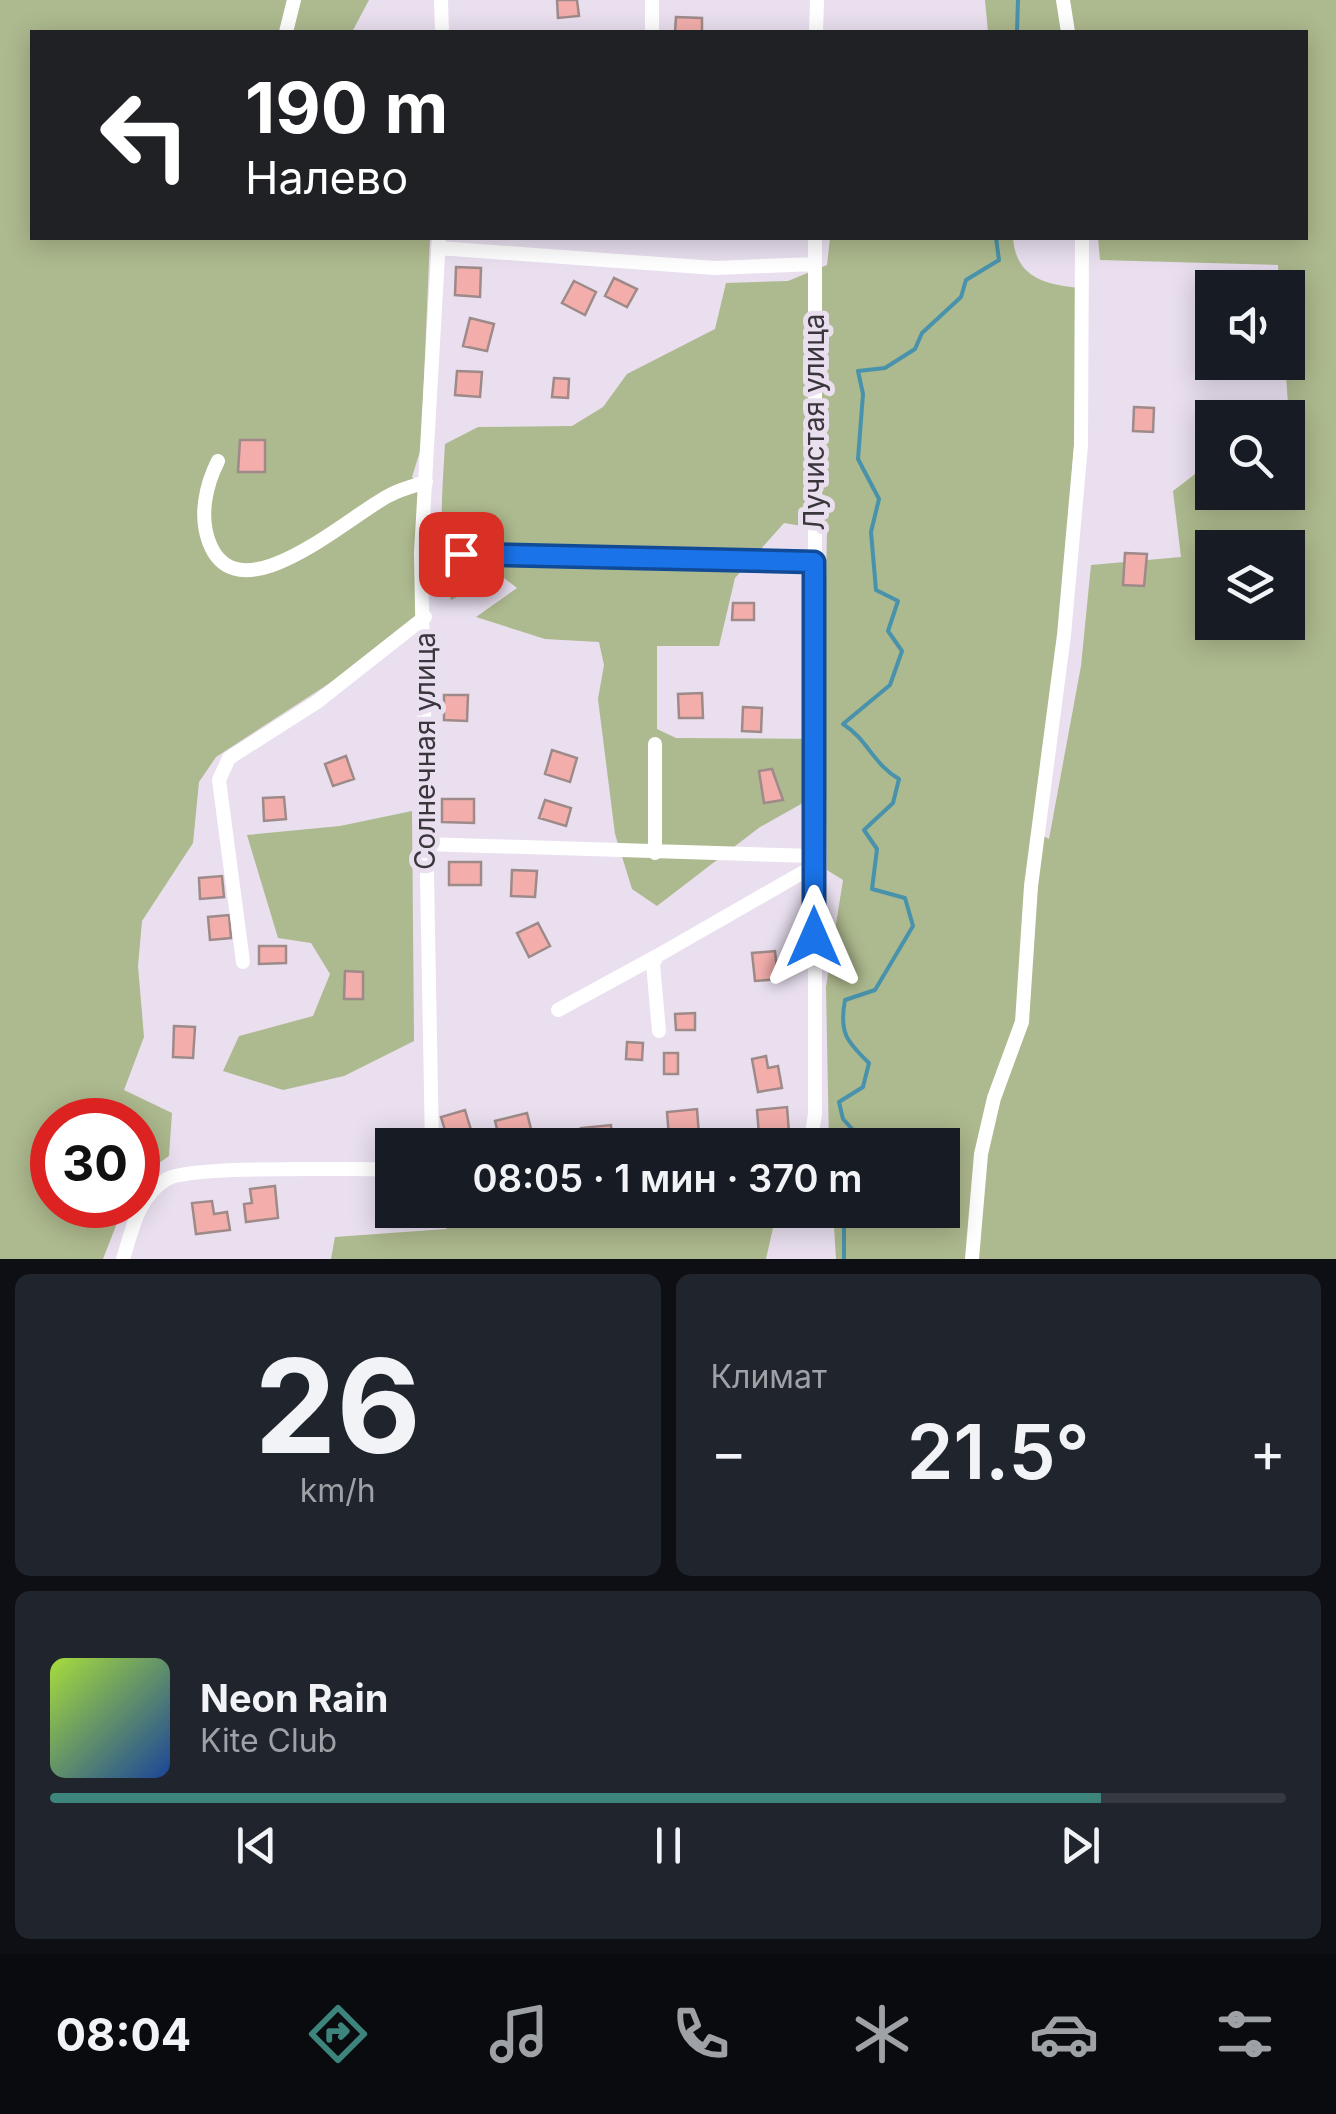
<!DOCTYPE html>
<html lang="ru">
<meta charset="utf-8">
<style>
:root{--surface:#171b24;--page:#20242c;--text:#f1f3f6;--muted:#9ea1a6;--line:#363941;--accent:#3d847d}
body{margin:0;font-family:Inter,sans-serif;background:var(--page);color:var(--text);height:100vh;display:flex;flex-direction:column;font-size:38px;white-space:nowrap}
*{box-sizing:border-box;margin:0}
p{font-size:32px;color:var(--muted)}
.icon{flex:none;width:55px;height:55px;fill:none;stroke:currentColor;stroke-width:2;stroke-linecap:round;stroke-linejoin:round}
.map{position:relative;height:1259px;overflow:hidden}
.drawer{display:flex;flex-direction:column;gap:15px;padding:15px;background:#0d0f14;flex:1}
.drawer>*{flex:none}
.guide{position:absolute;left:30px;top:30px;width:1278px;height:210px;border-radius:0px;box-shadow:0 5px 25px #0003;background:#202124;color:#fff;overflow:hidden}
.controls{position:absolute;left:1195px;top:270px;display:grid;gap:20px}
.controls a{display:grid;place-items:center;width:110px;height:110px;border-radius:0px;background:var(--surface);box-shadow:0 5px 25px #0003;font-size:50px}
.speed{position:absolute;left:30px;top:1098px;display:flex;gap:20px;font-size:50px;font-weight:700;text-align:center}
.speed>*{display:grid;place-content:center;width:130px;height:130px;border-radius:50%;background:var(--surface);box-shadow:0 5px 25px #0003;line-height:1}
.speed .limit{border:15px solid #d22;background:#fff;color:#111}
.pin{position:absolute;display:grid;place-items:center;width:85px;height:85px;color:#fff;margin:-42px;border-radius:20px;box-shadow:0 5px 15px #0006}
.me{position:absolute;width:110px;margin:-55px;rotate:0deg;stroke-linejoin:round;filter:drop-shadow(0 0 8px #0008)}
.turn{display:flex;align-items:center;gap:35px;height:210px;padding:0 50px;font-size:45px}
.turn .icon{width:130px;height:130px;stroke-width:2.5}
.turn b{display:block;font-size:70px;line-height:85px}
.big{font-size:75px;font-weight:600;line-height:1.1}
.drawer .widget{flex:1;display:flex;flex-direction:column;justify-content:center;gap:15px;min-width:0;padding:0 35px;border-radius:15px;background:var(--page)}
.drawer .dial{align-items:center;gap:0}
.dial b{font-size:130px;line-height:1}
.song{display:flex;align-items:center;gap:30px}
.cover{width:120px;height:120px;border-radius:15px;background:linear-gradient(135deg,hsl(80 70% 55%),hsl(220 70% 35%))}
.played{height:10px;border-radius:5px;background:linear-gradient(90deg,var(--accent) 85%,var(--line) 85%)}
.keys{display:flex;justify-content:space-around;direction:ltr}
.heat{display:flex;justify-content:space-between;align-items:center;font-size:55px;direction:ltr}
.drawer .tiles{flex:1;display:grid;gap:15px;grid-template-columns:1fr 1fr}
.widget:last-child{grid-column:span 2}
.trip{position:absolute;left:375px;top:1128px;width:585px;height:100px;border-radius:0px;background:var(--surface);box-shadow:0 5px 25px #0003;font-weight:600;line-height:100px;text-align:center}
.menu{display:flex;height:160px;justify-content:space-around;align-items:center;background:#090b0e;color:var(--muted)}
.menu .icon{width:70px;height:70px}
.menu .selected{color:var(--accent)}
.menu b{font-size:45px;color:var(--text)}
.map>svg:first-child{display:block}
.green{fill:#adb98e;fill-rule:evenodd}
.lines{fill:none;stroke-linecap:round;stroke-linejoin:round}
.stream{stroke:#4992ab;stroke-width:4}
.building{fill:#f3aeab;stroke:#9e8a89;stroke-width:2.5}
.minor{stroke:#fff;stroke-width:14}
.route-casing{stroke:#114b97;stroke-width:25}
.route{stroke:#1a73e8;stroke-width:18}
.labels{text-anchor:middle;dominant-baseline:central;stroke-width:10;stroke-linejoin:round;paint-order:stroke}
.street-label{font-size:28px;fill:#39363c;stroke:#e9dfef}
</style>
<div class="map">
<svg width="1336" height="1259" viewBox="0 0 1336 1259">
<rect width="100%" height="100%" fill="#e9dfef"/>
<path class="green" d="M0,0H369L352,32H32V238H430L421,448L412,477L422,489L418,616L333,681L216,757L199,782L193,843L142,921L138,966L144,1037L124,1090L172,1113L169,1156L138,1178V1120H52V1205H124L103,1259H0Z
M985,0H1336V1259H836L833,1210H942V1145H829L826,987L843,880L827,870L826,790L760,827L657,906L632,889L615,834L598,699L604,665L599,642L545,639L476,617L517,588L500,575L451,600C437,548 442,498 445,444L478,427L572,426L603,407L627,374L715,329L726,283L788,281L827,265L830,238H1013C1016,277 1044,284 1078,288L1075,434L1059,634L1032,830L1049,839L1081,666L1091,565L1181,557L1173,491L1212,461V492H1288V457H1292L1285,363L1288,288L1279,287L1278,265L1100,260L1098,238H1305V32H988ZM784,523L827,530L823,739L676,738L657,729V646H719L735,578ZM1212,548H1288V622H1212Z
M412,811L414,1041L344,1076L283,1090L223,1071L239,1036L313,1016L330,974L311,943L278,938L247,835L340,826Z
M458,1210H619L635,1228L659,1210H777L766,1259H331L335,1237L446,1229Z"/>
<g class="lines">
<path class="stream" d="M1017,32L1018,0
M867,1145L843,1119L839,1102L863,1087L869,1063C846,1041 839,1032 845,1000L875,990L913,926L905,898L872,889L877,849L864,830L893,803L899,779C874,765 867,739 843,724L890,685L902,651L888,631L898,601L876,590L871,532L879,499L858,459L863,394L858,371L885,368L915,349L922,333L961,297L966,280L999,260L996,238
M844,1259V1213L870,1216L874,1210"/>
</g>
<path class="building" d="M557,0H577L579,16L558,18Z
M676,17L702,18V32H675Z
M456,267L481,268L480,297L455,295Z
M614,278L637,289L627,307L605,296Z
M574,281L596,292L585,315L562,303Z
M470,318L494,324L487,351L463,346Z
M1198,355L1212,356V362H1221L1220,372L1197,371Z
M457,371L482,372L480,397L455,395Z
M554,378L569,379L568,398L552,397Z
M1134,407L1154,408L1153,432L1133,431Z
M240,440H265V472H238Z
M1125,553L1147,554L1144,586L1123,585Z
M733,603H754V620H732Z
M702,693L703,718H679L678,694Z
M444,695H468L467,721L444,720Z
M743,707L762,708L761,732L742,731Z
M552,750L577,758L570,782L545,774Z
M346,756L354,779L333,786L325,764Z
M772,769L783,800L764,803L759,771Z
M284,797L286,819L264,821L263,798Z
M442,799H474V823L442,822Z
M545,800L571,808L566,826L539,818Z
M449,862H481V885H449Z
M512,870L537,871L535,897L511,896Z
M222,876L224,897L200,899L199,878Z
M229,915L231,938L210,940L208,917Z
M538,923L550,946L529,957L517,933Z
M259,946H286V963L259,964Z
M775,951L778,979L755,981L752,953Z
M345,971L363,972V999H344Z
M695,1013V1030H676L675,1014Z
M174,1026L195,1027L193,1058L173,1057Z
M627,1042L643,1043L642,1060L626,1059Z
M664,1053H678V1074H664Z
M766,1056L768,1068L778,1066L782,1088L758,1092L752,1059Z
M787,1107L789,1133L759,1135L757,1110Z
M697,1109L699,1135L669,1137L667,1112Z
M465,1110L471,1130L447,1137L441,1117Z
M527,1113L534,1141L501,1145L495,1121Z
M611,1125L612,1145H582L581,1128Z
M381,1182H392V1209H382Z
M275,1186L278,1218L246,1222L244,1204L252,1203L250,1189Z
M212,1201L214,1214L227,1212L230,1230L196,1234L192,1203Z"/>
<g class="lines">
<path class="minor" d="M441,0L442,32
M652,0V32
M1063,0L1068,32
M286,32L294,0
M816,32L817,0
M438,248L715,268L815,264
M218,461C206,485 199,515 209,542C238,620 352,513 390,495C401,489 414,486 426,482
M421,553L814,562
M423,844L814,856
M655,853V744
M243,962L219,780L229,758L317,702L425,617
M558,1010L657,956
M659,1031L653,964L657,956L814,866
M432,1145L421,553L439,238
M810,1145L815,1114V238
M123,1259C132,1230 138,1196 167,1179C192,1165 354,1170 392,1169
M972,1259L981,1154L994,1098L1022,1022L1031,886L1064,635L1081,445L1082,238"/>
</g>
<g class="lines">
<g class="route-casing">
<path id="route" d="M461,554L814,562V937"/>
</g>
<use href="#route" class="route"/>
</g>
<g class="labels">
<g class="street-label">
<text transform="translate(814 422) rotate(-90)">Лучистая улица</text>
<text transform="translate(425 751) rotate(-90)">Солнечная улица</text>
</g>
</g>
</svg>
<div class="controls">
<a><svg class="icon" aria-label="sound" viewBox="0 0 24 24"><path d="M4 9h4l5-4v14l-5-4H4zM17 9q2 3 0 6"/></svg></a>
<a><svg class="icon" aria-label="search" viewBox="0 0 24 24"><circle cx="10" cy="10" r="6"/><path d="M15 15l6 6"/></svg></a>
<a><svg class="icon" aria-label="layers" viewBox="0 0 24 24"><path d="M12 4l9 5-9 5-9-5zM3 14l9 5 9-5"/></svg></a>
</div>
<div class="speed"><div class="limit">30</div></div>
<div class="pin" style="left:461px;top:554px;background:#d93025"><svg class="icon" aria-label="arrive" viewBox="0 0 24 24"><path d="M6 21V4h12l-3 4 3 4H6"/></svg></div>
<svg class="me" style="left:814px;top:937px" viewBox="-20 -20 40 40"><path d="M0-17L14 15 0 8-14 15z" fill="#1a73e8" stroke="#fff" stroke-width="4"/></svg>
<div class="trip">08:05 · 1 мин · 370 m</div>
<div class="guide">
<div class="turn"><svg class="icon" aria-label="left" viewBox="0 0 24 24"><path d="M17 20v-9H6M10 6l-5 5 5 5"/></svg><div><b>190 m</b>Налево</div></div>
</div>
</div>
<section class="drawer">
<div class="tiles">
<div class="widget dial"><b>26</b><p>km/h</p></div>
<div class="widget"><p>Климат</p>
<div class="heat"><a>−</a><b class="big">21.5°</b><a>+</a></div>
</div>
<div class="widget">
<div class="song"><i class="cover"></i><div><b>Neon Rain</b><p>Kite Club</p></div></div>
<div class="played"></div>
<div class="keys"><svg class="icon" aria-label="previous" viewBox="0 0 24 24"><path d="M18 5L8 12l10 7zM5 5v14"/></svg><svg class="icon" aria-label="pause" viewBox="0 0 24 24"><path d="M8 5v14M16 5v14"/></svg><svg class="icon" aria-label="next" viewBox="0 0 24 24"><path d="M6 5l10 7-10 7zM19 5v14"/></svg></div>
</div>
</div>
</section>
<nav class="menu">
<b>08:04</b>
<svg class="icon selected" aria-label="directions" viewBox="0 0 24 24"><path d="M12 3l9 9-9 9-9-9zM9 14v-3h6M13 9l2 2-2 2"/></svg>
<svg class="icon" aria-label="music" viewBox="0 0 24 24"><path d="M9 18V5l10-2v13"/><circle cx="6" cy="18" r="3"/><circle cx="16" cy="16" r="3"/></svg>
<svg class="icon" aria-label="phone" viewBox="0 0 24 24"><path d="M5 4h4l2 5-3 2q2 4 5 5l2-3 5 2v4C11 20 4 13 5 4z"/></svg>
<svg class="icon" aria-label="climate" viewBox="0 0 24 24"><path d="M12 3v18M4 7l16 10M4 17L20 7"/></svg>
<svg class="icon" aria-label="car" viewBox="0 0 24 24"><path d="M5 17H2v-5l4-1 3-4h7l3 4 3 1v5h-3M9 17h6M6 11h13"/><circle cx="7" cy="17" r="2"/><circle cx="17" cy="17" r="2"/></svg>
<svg class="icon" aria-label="filters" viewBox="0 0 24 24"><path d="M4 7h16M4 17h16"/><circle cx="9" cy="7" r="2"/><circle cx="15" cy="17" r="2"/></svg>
</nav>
